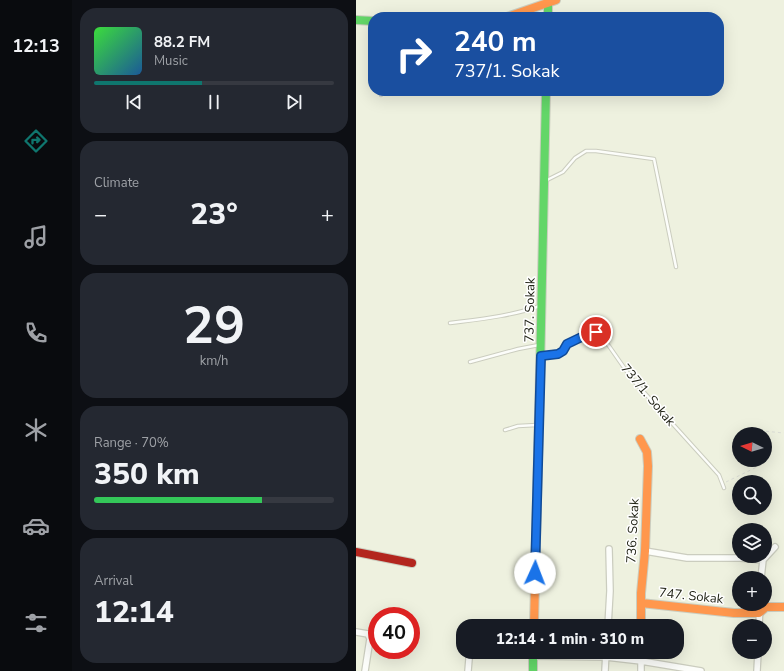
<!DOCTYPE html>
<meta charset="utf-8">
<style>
:root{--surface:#171b24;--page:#242831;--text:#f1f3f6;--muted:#9ea1a6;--line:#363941;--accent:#0f766e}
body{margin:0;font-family:"Nunito Sans",sans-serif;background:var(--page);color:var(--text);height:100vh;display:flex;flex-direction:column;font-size:15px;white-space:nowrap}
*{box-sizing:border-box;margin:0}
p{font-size:13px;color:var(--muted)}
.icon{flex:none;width:22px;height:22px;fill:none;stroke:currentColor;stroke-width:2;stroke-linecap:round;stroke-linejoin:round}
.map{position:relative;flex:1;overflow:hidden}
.side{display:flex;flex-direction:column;gap:8px;padding:8px;background:#0d0f14;width:284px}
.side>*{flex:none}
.hud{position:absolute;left:12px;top:12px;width:356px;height:84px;border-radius:16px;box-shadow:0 4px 16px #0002;background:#1a4fa0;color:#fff;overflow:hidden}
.needle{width:26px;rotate:275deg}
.controls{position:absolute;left:376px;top:427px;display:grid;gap:8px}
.controls a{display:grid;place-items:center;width:40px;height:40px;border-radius:50%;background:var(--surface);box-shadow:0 4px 16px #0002;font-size:20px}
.speed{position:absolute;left:12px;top:607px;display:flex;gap:8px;font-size:20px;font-weight:700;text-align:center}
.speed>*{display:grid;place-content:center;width:52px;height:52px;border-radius:50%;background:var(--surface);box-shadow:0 4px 16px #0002;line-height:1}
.speed .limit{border:6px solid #d22;background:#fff;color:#111}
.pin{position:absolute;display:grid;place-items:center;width:34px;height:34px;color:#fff;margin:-17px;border:2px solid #fff;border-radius:50%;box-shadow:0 1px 4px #0007}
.me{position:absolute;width:44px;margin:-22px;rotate:2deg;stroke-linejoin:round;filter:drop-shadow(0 0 3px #0008)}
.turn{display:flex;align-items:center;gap:14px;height:84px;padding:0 20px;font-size:18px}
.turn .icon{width:52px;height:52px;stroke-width:2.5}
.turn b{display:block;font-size:28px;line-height:34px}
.big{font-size:30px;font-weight:800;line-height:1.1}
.side .tile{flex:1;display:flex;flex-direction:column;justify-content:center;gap:6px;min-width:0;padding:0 14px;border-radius:16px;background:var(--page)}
.side .dial{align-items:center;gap:0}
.dial b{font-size:52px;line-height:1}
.song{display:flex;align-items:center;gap:12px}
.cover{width:48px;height:48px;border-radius:6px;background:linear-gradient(135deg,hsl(120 70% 55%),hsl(210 70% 35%))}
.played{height:4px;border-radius:2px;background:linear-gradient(90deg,var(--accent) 45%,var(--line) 45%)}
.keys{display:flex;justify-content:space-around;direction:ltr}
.heat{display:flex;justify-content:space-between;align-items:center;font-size:22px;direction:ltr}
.charge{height:6px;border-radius:3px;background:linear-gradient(90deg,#34c759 70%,var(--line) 0)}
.trip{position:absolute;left:100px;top:619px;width:228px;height:40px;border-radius:16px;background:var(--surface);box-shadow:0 4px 16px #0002;font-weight:800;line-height:40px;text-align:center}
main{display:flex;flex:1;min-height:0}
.tabs{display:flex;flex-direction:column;width:72px;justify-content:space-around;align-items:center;background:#090b0e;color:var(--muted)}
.tabs .icon{width:28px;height:28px}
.tabs .selected{color:var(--accent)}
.tabs b{font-size:18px;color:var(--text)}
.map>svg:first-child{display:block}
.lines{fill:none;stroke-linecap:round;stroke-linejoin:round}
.lane-casing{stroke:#cbcdbf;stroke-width:4.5}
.street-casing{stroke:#cbcdbf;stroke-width:8}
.fast-casing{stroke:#cbcdbf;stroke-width:10}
.slow-casing{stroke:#cbcdbf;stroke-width:10}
.jam-casing{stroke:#cbcdbf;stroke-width:10}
.path{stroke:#dbddd6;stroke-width:1;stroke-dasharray:3 3;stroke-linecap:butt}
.lane{stroke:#fcfdfa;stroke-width:2.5}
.street{stroke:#fcfdfa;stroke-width:5.5}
.fast{stroke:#63d668;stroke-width:8}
.slow{stroke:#ff974d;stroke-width:8}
.jam{stroke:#b3261e;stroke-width:8}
.route-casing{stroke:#114b97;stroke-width:10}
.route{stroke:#1a73e8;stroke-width:7}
.labels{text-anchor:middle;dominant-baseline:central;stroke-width:3;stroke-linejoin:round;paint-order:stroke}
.street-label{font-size:13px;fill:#242619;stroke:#fff}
</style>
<main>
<nav class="tabs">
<b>12:13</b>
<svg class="icon selected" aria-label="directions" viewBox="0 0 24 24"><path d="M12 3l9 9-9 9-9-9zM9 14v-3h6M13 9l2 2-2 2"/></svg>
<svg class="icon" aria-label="music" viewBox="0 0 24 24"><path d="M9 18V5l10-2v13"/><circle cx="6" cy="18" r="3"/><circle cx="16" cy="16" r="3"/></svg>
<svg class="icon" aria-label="phone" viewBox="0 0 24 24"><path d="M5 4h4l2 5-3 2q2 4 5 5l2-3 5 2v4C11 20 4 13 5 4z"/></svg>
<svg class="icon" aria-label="climate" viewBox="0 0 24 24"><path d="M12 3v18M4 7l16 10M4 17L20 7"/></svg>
<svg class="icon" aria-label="car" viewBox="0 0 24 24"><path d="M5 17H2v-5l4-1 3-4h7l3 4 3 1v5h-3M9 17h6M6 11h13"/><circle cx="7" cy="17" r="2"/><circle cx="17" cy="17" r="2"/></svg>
<svg class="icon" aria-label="filters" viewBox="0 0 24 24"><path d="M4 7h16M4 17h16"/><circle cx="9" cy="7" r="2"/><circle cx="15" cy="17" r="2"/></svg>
</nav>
<section class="side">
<div class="tile">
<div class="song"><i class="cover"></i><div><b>88.2 FM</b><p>Music</p></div></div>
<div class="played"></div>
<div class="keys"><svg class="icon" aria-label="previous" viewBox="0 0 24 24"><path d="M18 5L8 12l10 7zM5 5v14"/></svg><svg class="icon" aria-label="pause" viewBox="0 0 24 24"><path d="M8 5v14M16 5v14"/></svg><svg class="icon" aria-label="next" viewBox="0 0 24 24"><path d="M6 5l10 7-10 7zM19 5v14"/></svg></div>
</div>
<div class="tile"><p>Climate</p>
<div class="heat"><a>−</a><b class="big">23°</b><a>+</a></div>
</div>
<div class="tile dial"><b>29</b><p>km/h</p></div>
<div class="tile"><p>Range · 70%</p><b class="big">350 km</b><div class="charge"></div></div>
<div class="tile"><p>Arrival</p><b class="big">12:14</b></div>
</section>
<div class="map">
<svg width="428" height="671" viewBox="0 0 428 671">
<rect width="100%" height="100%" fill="#eef1df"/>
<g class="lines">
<g class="lane-casing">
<path id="lane" d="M25,95L26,91
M189,181L207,172L219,158L230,151H240L298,159L320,267
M94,323C125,319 155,316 184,306
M186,356L202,354L207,351L211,344L234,333L240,332L253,346L276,379L363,475L368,488
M114,362L162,349L183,345
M149,430L162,426L181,425"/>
</g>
<g class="street-casing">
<path id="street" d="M289,551L331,558H384L407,560
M405,578L407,560L419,547
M252,626L254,591L253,549
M403,626L404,604
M0,632L12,634L14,639L9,671
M285,652V671
M177,656L250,657L285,661L345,671
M112,671L113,659
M249,671L250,652
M401,671L402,652"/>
</g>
<g class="fast-casing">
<path id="fast" d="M192,0V17
M0,20L17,21
M184,372L190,91
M177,652V671"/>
</g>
<g class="slow-casing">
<path id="slow" d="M151,17L200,0
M284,439L291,452L292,466L289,551L285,593V626
M285,603L378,613H403L410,607H428
M178,626L184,372"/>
</g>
<g class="jam-casing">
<path id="jam" d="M0,552L56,563"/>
</g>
<path class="path" d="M407,434V431L428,433
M370,482L407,464V460"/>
<use href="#lane" class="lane"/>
<use href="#street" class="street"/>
<use href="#fast" class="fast"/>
<use href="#slow" class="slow"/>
<use href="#jam" class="jam"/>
</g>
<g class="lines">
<g class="route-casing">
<path id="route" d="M179,573L185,356L202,354L207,351L211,344L234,333L240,332"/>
</g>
<use href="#route" class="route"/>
</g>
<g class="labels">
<g class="street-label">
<text transform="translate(174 310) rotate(-89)">737. Sokak</text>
<text transform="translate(292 395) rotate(50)">737/1. Sokak</text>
<text transform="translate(277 531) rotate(-87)">736. Sokak</text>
<text transform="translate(335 596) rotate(6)">747. Sokak</text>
</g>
</g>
</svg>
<div class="controls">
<a><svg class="needle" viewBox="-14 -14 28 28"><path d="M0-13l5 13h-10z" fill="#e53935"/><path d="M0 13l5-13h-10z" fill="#9ea1a6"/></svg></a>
<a><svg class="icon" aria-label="search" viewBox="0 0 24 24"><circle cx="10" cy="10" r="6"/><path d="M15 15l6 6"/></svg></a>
<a><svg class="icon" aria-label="layers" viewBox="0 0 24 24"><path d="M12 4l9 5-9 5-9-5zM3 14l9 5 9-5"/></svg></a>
<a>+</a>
<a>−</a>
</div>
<div class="speed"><div class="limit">40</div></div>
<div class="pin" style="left:240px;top:332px;background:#d93025"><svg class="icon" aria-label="arrive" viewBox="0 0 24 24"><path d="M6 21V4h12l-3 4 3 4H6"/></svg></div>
<svg class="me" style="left:179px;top:573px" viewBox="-20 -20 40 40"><circle r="19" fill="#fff"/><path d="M0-13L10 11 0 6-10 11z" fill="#1a73e8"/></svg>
<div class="trip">12:14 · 1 min · 310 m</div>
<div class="hud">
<div class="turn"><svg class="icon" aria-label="right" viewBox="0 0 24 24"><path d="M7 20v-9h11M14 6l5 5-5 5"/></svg><div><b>240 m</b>737/1. Sokak</div></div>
</div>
</div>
</main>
